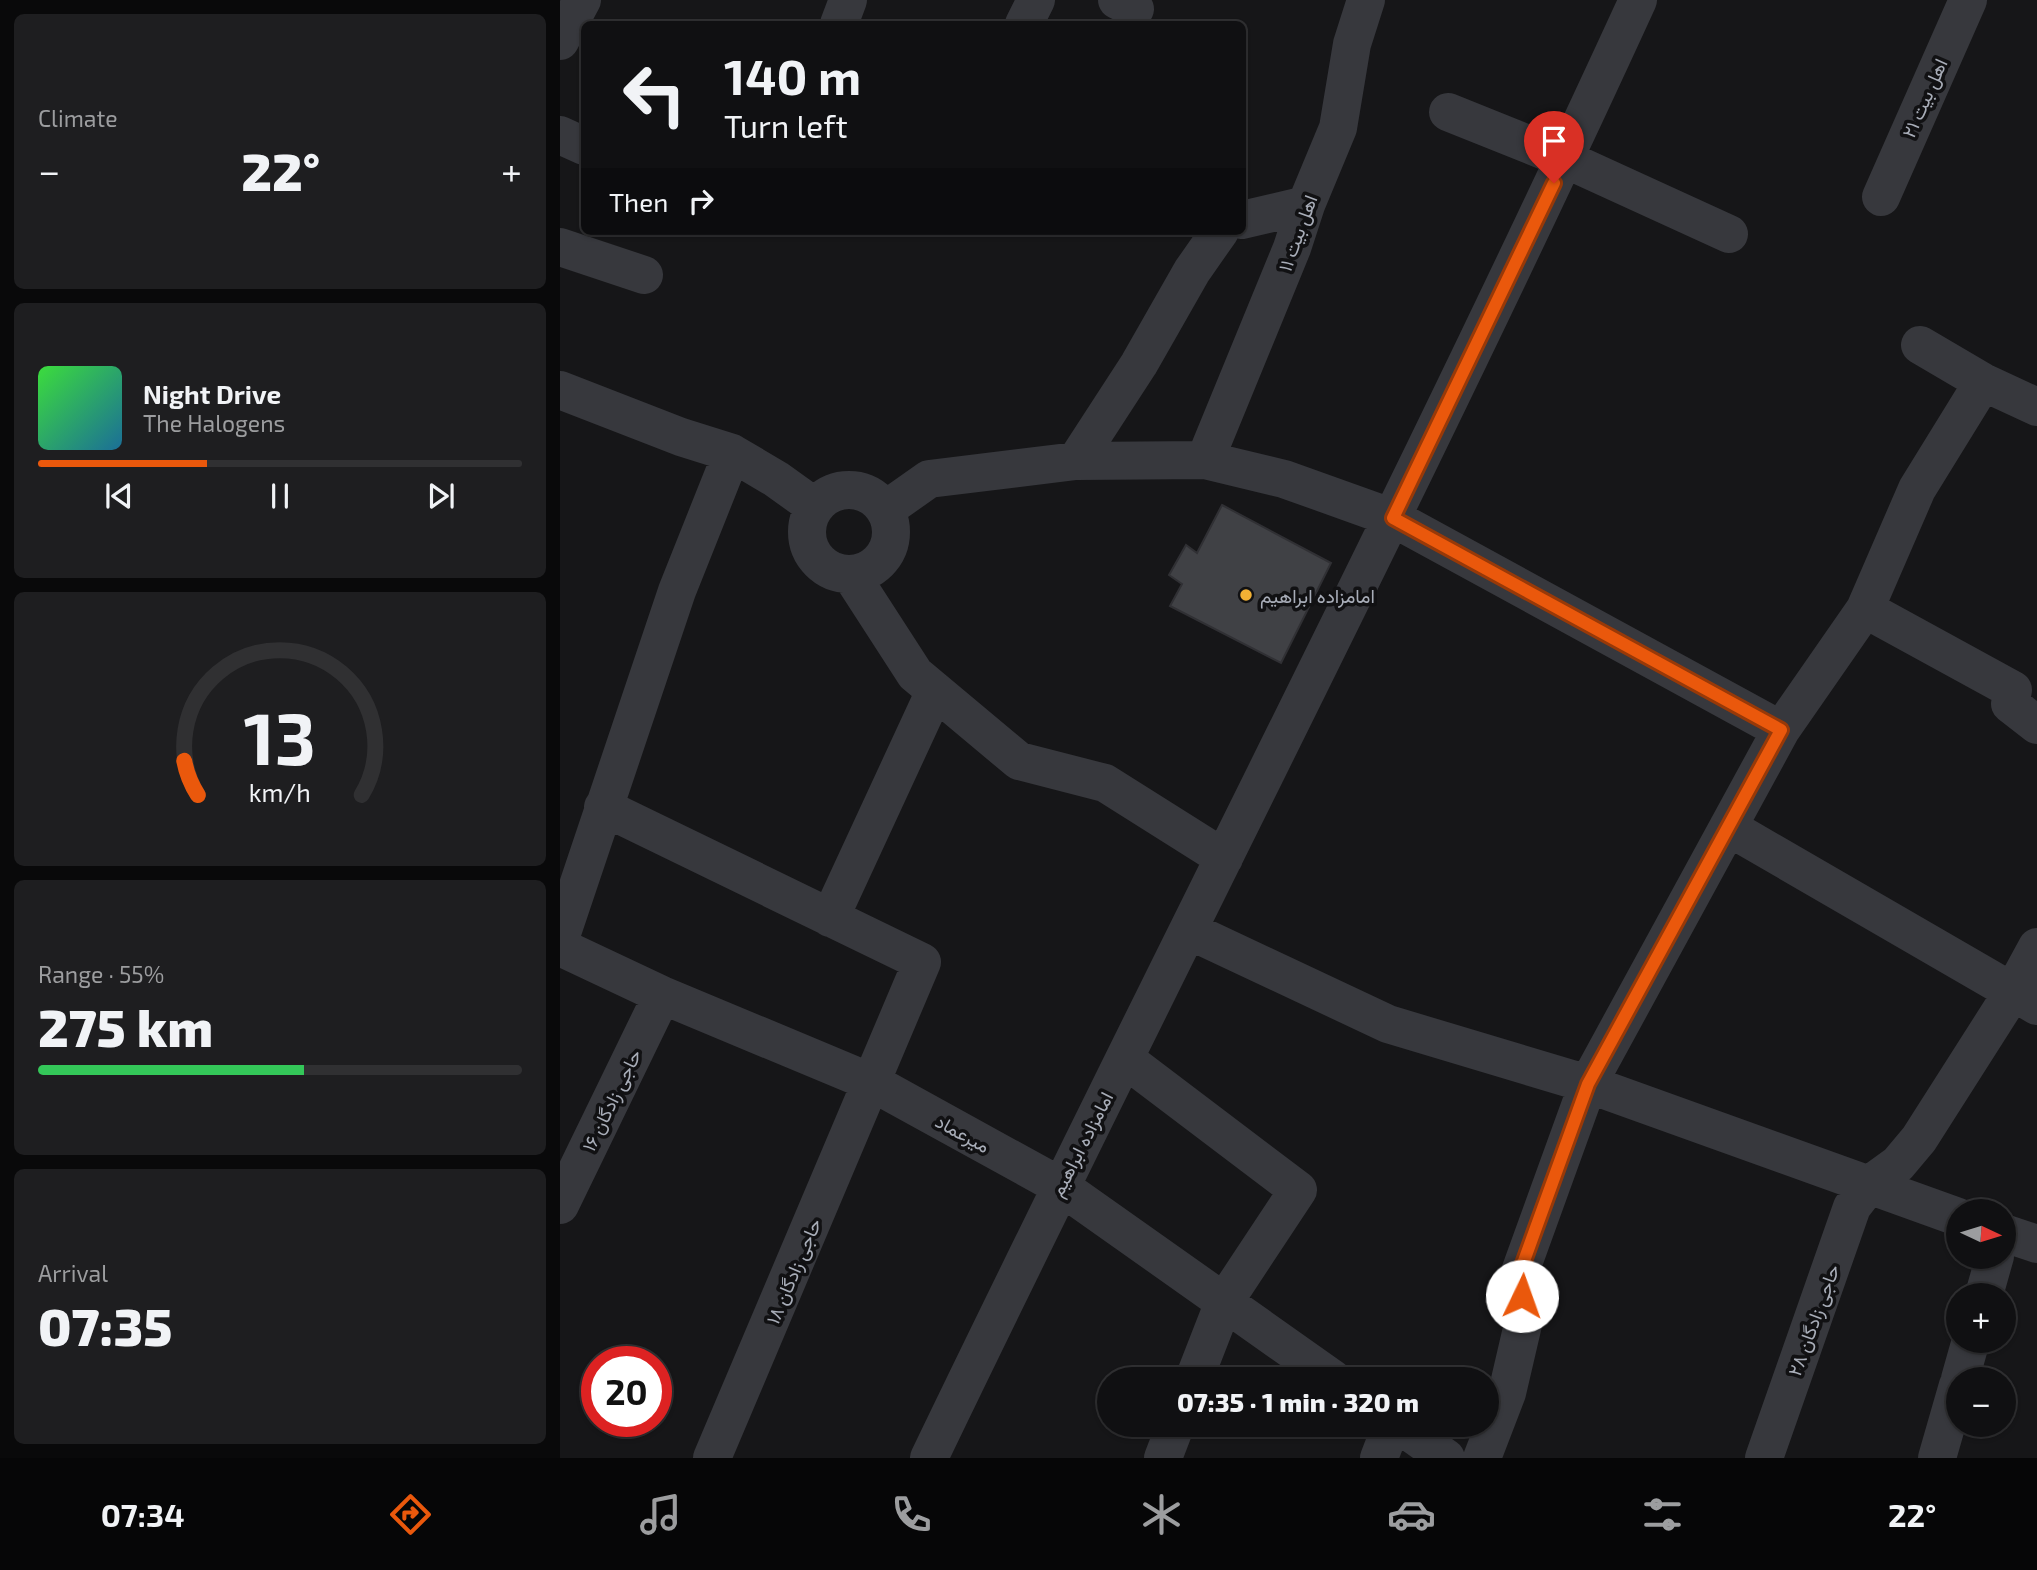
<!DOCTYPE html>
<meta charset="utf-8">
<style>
:root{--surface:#101012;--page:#1e1e20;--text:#f1f3f6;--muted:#9c9d9f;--line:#303032;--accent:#ea580c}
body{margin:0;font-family:"Exo 2",Vazirmatn,sans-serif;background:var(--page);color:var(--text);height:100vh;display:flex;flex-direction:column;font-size:26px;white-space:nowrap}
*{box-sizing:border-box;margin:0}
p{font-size:23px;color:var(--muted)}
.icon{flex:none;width:38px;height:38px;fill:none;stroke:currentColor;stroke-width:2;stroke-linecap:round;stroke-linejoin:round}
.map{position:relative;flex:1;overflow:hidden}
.panel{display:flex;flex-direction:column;gap:14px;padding:14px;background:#09090a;width:560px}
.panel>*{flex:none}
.hud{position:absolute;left:21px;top:21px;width:665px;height:214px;border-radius:10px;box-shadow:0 2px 5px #0004,0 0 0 2px var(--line);background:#101012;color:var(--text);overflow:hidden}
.needle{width:46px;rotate:94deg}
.controls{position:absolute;left:1386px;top:1199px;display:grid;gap:14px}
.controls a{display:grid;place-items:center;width:70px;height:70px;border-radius:50%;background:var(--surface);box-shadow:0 2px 5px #0004,0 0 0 2px var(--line);font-size:35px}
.speed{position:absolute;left:21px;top:1346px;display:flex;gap:14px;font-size:35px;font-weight:700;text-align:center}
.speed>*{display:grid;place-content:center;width:91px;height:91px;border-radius:50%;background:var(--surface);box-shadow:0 2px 5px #0004,0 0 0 2px var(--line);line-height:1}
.speed .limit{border:10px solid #d22;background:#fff;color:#111}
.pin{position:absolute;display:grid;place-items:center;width:60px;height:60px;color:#fff;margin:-72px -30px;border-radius:50% 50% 50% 0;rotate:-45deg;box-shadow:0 0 7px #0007}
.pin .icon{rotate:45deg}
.me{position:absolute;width:77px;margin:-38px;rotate:3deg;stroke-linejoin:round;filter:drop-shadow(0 0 5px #0008)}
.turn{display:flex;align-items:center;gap:24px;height:147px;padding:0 28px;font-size:32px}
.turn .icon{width:91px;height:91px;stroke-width:2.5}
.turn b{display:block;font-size:49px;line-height:60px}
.then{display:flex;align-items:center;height:66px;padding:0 28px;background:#0003;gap:14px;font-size:26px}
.big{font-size:52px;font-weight:800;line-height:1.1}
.panel .tile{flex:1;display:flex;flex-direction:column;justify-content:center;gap:10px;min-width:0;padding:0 24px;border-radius:10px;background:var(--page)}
.panel .dial{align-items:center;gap:0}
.dial svg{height:182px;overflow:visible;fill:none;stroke:var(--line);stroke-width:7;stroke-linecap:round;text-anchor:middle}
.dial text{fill:var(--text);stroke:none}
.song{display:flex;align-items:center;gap:21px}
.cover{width:84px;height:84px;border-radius:10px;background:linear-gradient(135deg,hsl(120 70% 55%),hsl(200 70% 35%))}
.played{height:7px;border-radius:4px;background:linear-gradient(90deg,var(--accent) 35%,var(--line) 35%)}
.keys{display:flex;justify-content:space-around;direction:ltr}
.heat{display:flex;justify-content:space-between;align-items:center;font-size:38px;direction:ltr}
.charge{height:10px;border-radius:5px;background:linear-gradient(90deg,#34c759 55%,var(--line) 0)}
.trip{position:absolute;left:537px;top:1367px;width:402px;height:70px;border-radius:35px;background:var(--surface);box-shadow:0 2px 5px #0004,0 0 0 2px var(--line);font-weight:800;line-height:70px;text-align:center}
.tabs{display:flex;height:112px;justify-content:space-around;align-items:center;background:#060607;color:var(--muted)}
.tabs .icon{width:49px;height:49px}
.tabs .on{color:var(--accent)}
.tabs b{font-size:32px;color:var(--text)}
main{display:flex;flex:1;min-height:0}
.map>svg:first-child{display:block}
.building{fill:#404145;stroke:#303034;stroke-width:2}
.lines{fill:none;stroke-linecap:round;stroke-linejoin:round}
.minor{stroke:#37383d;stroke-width:38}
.route-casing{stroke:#983908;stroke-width:18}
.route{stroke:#ea580c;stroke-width:12}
.poi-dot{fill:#f2b134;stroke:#111113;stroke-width:2.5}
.labels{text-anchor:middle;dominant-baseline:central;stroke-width:7;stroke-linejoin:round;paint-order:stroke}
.street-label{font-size:19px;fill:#a8adb8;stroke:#111113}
.poi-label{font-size:19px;fill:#a8adb8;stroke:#111113;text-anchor:start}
</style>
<main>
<section class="panel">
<div class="tile"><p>Climate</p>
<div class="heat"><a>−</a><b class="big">22°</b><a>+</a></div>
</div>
<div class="tile">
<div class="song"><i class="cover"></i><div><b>Night Drive</b><p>The Halogens</p></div></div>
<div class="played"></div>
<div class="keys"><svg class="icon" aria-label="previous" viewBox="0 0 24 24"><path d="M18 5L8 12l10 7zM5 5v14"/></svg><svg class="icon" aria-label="pause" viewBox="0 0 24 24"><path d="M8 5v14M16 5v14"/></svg><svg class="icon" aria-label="next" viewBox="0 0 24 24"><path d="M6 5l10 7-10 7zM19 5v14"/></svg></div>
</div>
<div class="tile dial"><svg viewBox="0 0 100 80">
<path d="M14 69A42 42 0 1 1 86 69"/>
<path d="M14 69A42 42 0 0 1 8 54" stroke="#ea580c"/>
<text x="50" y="56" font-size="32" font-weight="700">13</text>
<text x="50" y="72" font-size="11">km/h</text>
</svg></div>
<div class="tile"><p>Range · 55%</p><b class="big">275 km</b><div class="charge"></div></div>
<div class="tile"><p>Arrival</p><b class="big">07:35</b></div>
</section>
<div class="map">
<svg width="1477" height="1458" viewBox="0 0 1477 1458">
<rect width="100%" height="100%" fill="#161618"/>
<path class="building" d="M662,505L771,563L721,663L610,606L622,584L609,575L626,545L637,553Z"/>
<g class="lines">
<path class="minor" d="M557,0L575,9
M279,24L288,0
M464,24L476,0
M0,41L22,0
M888,112L1005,159L1169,234
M0,135L24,146
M1321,197L1408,0
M682,220L746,205
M0,247L84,275
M1360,345L1423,382L1477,407
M0,390L121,437L172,453L216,479L255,507
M645,460L732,248L746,205L778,128L792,44L806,0
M516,461L579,364L632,271L660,231
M247 532a42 42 0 1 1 84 0a42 42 0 1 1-84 0Z
M325,510L369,479L516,461L645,460L724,479L833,518L1221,730
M291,575L355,674L459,761L545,783L664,858
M1305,609L1453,690L1450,704L1477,725
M43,807L362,962L152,1458
M1168,827L1477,1006
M270,918L375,691
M628,930L828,1024L1028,1084L1398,1217
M0,939L117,591L172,453
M0,947L102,995L313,1083L500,1186L773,1379
M565,1059L738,1190L664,1302L634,1379
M0,1205L102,995
M1444,1233L1477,1244
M1424,1295L1435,1256
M1400,1379L1411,1340
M838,1424L886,1458
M369,1458C603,971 853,491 1078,0
M603,1458L616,1424
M819,1458L832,1424
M922,1458L947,1393L964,1320L960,1272L1028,1084L1221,730L1305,609L1357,489L1423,382
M1204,1458L1292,1207L1309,1185L1338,1164L1359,1139L1452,993L1477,947
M1377,1458L1398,1385"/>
</g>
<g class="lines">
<g class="route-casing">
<path id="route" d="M962,1296L960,1272L1028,1084L1221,730L833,518L994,183"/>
</g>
<use href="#route" class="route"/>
</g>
<circle class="poi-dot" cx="686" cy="595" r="7"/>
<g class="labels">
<g class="street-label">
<text transform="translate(1364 98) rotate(-66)">اهل بیت ۲۱</text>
<text transform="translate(737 233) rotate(-70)">اهل بیت ۱۱</text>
<text transform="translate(51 1100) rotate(-64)">حاجی زادگان ۱۶</text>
<text transform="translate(403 1133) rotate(29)">میرعماد</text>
<text transform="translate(521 1144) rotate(-63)">امامزاده ابراهیم</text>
<text transform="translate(233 1271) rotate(-67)">حاجی زادگان ۱۸</text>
<text transform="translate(1253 1320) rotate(-70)">حاجی زادگان ۲۸</text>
</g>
<g class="poi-label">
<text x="700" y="595">امامزاده ابراهیم</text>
</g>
</g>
</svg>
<div class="controls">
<a><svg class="needle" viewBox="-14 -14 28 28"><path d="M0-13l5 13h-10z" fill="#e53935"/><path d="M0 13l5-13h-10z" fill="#9c9d9f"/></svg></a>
<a>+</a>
<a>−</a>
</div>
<div class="speed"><div class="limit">20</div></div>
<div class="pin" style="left:994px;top:183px;background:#d93025"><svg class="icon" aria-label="arrive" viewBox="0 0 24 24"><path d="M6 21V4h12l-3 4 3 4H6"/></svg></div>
<svg class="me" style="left:962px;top:1296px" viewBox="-20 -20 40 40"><circle r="19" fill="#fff"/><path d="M0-13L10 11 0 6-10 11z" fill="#ea580c"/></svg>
<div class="trip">07:35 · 1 min · 320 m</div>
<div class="hud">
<div class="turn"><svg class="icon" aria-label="left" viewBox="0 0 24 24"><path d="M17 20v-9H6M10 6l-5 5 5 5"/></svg><div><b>140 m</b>Turn left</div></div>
<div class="then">Then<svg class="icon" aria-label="right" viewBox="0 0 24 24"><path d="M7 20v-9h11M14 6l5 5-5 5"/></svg></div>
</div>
</div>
</main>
<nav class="tabs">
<b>07:34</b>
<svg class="icon on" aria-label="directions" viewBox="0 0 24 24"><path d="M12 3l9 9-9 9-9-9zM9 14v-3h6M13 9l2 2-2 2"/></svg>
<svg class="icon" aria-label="music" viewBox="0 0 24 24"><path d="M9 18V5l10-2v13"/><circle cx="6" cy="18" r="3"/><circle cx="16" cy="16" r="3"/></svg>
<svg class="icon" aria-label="phone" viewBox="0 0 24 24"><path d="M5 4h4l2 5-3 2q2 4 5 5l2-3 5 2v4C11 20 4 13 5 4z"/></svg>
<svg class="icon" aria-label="climate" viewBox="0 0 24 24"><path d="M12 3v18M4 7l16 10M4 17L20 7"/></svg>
<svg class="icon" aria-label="car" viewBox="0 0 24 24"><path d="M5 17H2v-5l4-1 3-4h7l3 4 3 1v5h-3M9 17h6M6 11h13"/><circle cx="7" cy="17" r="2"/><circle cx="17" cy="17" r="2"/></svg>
<svg class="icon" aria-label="filters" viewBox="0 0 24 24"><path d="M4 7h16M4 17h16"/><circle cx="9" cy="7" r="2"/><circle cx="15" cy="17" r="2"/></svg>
<b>22°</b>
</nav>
